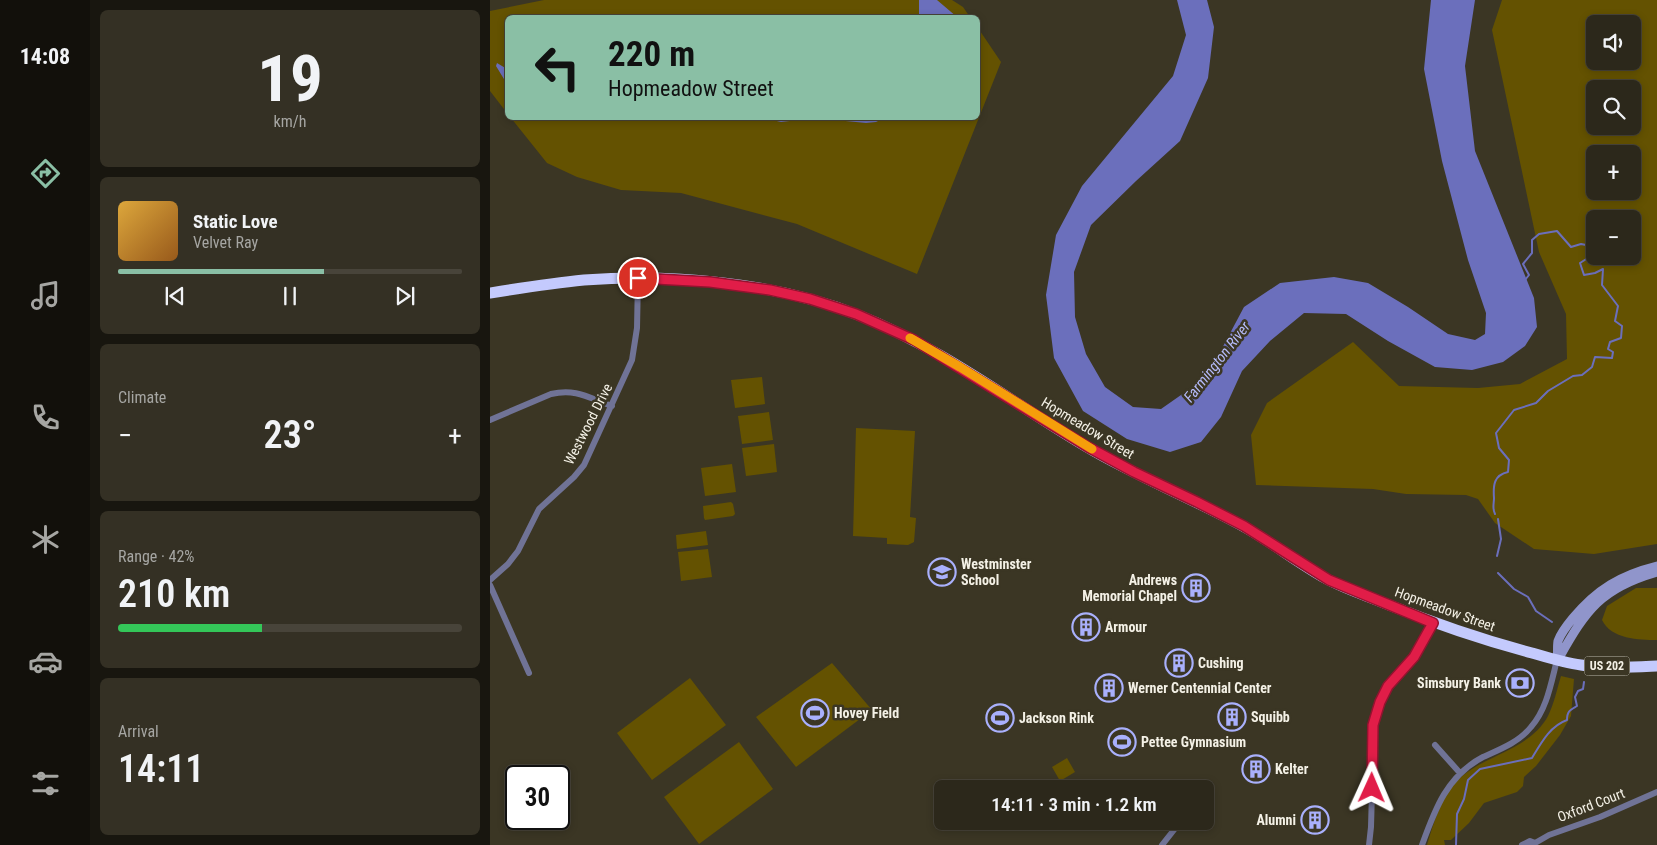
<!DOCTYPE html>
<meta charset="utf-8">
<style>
:root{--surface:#2c281b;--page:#343024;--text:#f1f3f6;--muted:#a6a6a3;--line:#48443a;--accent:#8abfa5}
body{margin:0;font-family:"Roboto Condensed",sans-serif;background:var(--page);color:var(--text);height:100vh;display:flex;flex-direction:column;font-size:19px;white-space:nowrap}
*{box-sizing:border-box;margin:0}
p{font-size:16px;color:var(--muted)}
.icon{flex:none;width:28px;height:28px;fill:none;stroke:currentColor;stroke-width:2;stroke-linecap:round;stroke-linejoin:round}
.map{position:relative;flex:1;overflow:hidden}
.sheet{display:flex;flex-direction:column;gap:10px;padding:10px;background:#18160f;width:400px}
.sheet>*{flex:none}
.top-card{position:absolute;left:15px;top:15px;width:475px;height:105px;border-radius:8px;box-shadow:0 2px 8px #0003,0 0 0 1px var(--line);background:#8abfa5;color:#111;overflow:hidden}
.buttons{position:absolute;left:1096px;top:15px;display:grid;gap:10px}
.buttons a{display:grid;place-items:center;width:55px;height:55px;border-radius:8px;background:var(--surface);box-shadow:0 2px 8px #0003,0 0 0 1px var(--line);font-size:25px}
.speed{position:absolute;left:15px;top:765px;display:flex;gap:10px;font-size:25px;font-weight:700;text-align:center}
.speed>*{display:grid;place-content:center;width:65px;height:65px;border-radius:50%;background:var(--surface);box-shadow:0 2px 8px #0003,0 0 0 1px var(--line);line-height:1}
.speed .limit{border:2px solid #111;border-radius:8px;background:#fff;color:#111}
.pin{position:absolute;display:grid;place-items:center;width:42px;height:42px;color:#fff;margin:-21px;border:2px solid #fff;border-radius:50%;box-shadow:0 1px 5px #0007}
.me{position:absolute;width:55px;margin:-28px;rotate:1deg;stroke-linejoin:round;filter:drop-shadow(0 0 4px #0008)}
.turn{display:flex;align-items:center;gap:18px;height:105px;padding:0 20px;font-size:22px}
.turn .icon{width:65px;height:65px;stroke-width:2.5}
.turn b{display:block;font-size:35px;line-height:42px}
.big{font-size:38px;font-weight:600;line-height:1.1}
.sheet .card{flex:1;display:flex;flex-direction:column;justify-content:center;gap:8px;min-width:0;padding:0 18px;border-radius:8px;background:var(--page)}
.sheet .dial{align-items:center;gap:0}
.dial b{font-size:65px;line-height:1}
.song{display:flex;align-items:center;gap:15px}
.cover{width:60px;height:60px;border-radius:8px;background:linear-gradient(135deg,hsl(40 70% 55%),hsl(30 70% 35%))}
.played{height:5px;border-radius:2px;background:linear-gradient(90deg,var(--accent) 60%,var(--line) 60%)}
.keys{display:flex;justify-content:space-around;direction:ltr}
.heat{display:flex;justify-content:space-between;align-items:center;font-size:28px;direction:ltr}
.charge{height:8px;border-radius:4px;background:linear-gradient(90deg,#34c759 42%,var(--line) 0)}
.trip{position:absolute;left:444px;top:780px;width:280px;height:50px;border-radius:8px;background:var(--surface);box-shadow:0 2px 8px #0003,0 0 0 1px var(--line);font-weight:600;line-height:50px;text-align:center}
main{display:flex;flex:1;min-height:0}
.tabs{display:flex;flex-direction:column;width:90px;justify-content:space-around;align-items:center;background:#12100b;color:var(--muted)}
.tabs .icon{width:35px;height:35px}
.tabs .on{color:var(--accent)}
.tabs b{font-size:22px;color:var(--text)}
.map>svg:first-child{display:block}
.green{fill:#645201;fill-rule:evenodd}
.water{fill:#6b6fbc}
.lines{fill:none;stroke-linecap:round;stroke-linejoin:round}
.stream{stroke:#6b6fbc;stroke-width:2}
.street{stroke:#707396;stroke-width:6}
.secondary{stroke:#9095cb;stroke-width:9}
.highway{stroke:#c4cafd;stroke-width:11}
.route-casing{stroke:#92132f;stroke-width:12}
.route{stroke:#e11d48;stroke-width:9}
.slow{stroke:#f59e0b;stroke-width:9}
.labels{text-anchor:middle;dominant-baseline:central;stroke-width:5;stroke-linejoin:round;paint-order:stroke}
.shield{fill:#3b3624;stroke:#bcb9ac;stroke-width:1}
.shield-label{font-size:12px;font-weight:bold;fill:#f4f1e6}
.street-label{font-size:14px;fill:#f4f1e6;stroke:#3b3624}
.poi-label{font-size:14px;font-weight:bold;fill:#f4f1e6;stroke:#3b3624;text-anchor:start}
.water-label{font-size:15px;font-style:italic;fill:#b5bbfa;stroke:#3b3624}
</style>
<main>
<nav class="tabs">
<b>14:08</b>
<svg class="icon on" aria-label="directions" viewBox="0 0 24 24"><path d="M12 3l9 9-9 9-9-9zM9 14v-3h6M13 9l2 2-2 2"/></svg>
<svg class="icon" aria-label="music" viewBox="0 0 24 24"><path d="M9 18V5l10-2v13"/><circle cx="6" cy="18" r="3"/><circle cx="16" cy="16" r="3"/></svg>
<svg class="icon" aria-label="phone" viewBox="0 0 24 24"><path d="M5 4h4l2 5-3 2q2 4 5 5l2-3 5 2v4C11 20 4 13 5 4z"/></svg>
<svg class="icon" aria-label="climate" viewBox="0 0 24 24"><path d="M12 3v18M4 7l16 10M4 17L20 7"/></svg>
<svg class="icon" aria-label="car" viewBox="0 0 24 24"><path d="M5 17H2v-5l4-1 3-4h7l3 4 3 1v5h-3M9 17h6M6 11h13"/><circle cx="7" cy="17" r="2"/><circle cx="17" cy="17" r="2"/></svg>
<svg class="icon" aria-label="filters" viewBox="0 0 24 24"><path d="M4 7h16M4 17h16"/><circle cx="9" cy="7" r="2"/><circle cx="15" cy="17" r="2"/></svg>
</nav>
<section class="sheet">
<div class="card dial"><b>19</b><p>km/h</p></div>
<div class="card">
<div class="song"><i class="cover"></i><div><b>Static Love</b><p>Velvet Ray</p></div></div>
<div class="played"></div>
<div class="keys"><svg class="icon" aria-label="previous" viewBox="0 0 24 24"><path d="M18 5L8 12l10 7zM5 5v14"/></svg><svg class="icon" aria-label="pause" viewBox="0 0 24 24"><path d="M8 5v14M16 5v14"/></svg><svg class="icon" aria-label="next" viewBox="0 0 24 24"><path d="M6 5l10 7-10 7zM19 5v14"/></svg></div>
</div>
<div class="card"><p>Climate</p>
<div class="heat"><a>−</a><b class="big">23°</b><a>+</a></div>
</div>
<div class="card"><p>Range · 42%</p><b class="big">210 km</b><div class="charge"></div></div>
<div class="card"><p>Arrival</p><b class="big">14:11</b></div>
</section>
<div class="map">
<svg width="1167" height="845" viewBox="0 0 1167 845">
<rect width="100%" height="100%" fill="#3b3624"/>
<path class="green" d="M54,0H462L473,7L480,17L18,18L17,113L0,91V11Z
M1012,0H1167V544L1104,554L1044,549L1005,523L988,499L976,495L916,494L883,489L766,485L761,435L777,403L863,342L909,386L988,388L1030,384L1077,359L1076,314L1049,252L1002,30ZM1105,24H1142V61H1105ZM1105,89H1142V126H1105ZM1105,154H1142V191H1105ZM1105,219H1142V256H1105Z
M488,28L511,62L427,274L307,224L191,193L131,190L87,177L57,163L21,118H488Z
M272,377L275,404L245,408L241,380Z
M279,412L283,440L252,444L248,416Z
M366,428L425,431L420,517L426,518L424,542L418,545L397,544V538L363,536Z
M284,444L287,472L256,476L252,448Z
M242,464L246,492L215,496L211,468Z
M241,502L243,504L245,514L243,516L215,520L214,518L213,506Z
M216,531L218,545L187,549L186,535Z
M218,549L222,577L191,581L188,552Z
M1146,588H1167V640C1149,640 1121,639 1112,620L1117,606Z
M342,663L382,710L306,767L266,717Z
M1071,676L1084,679L1081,716L1070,735L1046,766L1034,777L1033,786L1027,792L994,803L979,823L961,840H954L955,845H937C944,822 952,794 971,777C998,754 1040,749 1058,716C1064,704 1067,689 1071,676Z
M200,678L236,725L162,780L127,733Z
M249,742L283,789L209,844L174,797Z
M577,758L585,772L570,781L562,767Z"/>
<path class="water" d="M429,0H447L467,17H429Z
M687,0H717L724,27L718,78L690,141L646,181L601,225L584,272L585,317L596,354L615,387L643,407L671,409L701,388L729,354L754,307L790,283L844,277L878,283L918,307L958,334L985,340L995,334L996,313L978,260L952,161L934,69L941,0H985L975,66L985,151L1044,298L1047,327L1035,346L1013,362L982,370L945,367L898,341L856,314L814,313L780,341L752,371L731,417L711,442L680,452L637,439L593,411L564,358L556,295L566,235L592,186L683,76L696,35Z
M7,63L17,69V84L6,66Z
M274,118H408L399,120L392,119L386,122L376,123L325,118L291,122Z"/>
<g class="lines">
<path class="stream" d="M1005,514C1002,508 1004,504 1004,498C1003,485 1004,475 1018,472L1019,460L1009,448L1006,433L1024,410L1046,403L1058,391L1083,376L1092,375L1102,367L1105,357L1122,358L1123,352L1118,349L1120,342L1131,338L1132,326L1125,321L1128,306L1112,285L1113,269L1105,273L1094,275L1090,263L1101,256L1096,245L1091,244L1081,247L1067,231L1049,234L1042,240V253L1033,264L1039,275L1035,280
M1007,556L1011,539L1008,519
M1008,573L1024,589L1038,597L1046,611L1062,622
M966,845L967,814L974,799L978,780L990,769L1042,758C1051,743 1060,726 1077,720C1077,711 1080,710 1087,706L1085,697L1088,691L1093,689L1094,682"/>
<path class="street" d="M0,420L61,394C86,388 99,398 122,406
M0,580L18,564L28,551L49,509L84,477L94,465L142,360L147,328L148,278
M0,585L39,673
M945,745L970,773
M672,845L687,826
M879,845L881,827L884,721L893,695L898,686L924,657L943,623
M932,845C945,809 957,776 993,757C1011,749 1029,742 1041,727C1057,709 1061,683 1067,660
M1032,845L1040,841L1045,843L1059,835L1110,817L1167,792"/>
<path class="secondary" d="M1069,658C1096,610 1111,588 1167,572
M1067,660C1068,655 1067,647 1068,641C1071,633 1078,624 1083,618C1107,589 1131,575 1167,566"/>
<path class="highway" d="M0,293C31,288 63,283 94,280C181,274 286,282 368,315C450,347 521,402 597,447C646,476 699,497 749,524C779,540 805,561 835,578C855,589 878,596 899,605C946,624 993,640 1042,653C1059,658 1075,663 1091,665C1113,669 1145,667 1167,666"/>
</g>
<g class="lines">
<g class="route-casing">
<path id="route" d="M148,278L220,282L280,290L320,299L366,314L424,340L598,447L644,472L707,502L754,526L839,580L943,623L924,657L898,686L890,702L883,725L882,788"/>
</g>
<use href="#route" class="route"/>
<path class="slow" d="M420,338L470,367L602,449"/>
</g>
<defs>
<g id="school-ring" transform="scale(1.4375)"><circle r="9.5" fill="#3b3624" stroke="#a9b0fc" stroke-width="1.5"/><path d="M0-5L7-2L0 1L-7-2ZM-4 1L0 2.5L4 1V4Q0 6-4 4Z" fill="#a9b0fc"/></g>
<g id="building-ring" transform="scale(1.4375)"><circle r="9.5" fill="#3b3624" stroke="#a9b0fc" stroke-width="1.5"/><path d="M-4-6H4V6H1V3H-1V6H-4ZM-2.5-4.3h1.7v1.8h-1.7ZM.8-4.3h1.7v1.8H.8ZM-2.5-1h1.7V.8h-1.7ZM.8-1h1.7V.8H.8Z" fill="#a9b0fc"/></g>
<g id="bank-ring" transform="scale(1.4375)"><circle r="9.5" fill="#3b3624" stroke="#a9b0fc" stroke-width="1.5"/><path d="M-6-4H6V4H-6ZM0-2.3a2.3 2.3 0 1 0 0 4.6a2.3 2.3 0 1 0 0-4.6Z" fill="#a9b0fc"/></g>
<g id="stadium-ring" transform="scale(1.4375)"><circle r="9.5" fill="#3b3624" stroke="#a9b0fc" stroke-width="1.5"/><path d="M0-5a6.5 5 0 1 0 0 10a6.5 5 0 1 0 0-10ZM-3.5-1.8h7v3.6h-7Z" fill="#a9b0fc"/></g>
</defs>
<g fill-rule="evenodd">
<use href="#school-ring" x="452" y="572"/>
<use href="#building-ring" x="706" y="588"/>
<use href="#building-ring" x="596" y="627"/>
<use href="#building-ring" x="689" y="663"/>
<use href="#bank-ring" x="1030" y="683"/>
<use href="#building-ring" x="619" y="688"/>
<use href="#stadium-ring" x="325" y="713"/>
<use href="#building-ring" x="742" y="717"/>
<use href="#stadium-ring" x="510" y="718"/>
<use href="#stadium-ring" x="632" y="742"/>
<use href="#building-ring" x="766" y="769"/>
<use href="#building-ring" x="825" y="820"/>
</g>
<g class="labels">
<rect class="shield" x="1094.5" y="656.5" width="45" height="19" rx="4"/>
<g class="shield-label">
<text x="1117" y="666">US 202</text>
</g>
<g class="street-label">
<text transform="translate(98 424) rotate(-63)">Westwood Drive</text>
<text transform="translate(598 428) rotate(31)">Hopmeadow Street</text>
<text transform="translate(955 609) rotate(20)">Hopmeadow Street</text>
<text transform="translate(1101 805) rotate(-21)">Oxford Court</text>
</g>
<g class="poi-label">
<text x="471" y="564">Westminster<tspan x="471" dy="16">School</tspan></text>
<text x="687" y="580" text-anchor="end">Andrews<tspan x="687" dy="16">Memorial Chapel</tspan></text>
<text x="615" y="627">Armour</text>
<text x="708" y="663">Cushing</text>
<text x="1011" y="683" text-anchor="end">Simsbury Bank</text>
<text x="638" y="688">Werner Centennial Center</text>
<text x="344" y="713">Hovey Field</text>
<text x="761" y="717">Squibb</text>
<text x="529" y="718">Jackson Rink</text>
<text x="651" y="742">Pettee Gymnasium</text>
<text x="785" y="769">Kelter</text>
<text x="806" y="820" text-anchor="end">Alumni</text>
</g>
<g class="water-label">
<text transform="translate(727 362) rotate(-52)">Farmington River</text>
</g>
</g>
</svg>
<div class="buttons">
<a><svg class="icon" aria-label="sound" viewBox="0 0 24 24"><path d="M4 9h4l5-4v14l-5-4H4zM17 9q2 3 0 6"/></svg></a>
<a><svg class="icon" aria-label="search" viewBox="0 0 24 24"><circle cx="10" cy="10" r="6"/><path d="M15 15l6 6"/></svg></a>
<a>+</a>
<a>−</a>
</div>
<div class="speed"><div class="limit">30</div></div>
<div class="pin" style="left:148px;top:278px;background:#d93025"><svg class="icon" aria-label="arrive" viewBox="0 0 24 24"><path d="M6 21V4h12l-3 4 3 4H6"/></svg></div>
<svg class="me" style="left:882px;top:788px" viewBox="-20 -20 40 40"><path d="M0-17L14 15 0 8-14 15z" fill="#e11d48" stroke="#fff" stroke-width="4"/></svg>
<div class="trip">14:11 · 3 min · 1.2 km</div>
<div class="top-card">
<div class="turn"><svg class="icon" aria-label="left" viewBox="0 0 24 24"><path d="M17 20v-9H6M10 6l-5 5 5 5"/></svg><div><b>220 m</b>Hopmeadow Street</div></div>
</div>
</div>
</main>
